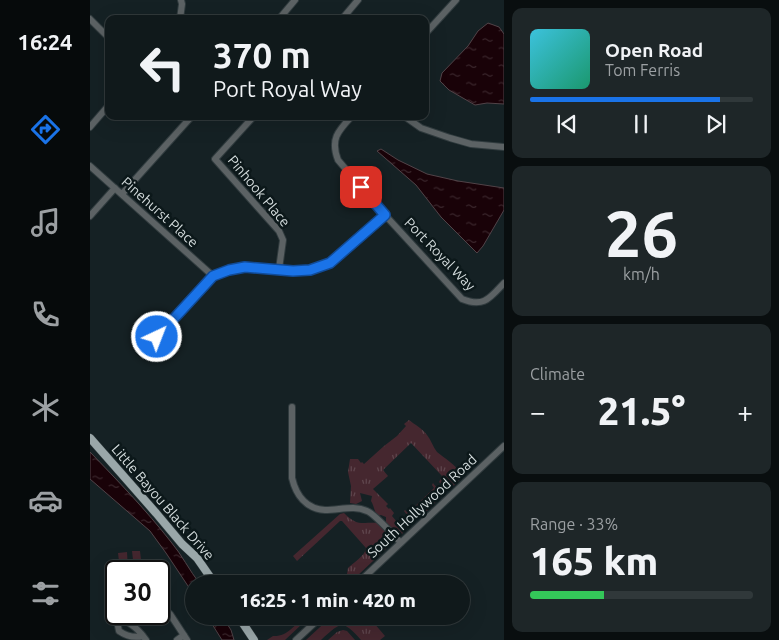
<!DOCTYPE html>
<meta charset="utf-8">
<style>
:root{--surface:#10191b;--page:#1e2628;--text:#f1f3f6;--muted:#9ca0a3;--line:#30383a;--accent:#1a73e8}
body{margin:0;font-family:Ubuntu,sans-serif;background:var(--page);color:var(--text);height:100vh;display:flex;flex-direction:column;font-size:19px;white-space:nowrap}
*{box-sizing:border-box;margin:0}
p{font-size:16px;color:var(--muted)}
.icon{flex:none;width:28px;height:28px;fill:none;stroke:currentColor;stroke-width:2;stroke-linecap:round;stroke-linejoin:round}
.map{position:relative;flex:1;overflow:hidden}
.drawer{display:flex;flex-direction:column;gap:8px;padding:8px;background:#090e0f;width:275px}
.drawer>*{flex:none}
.hud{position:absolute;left:15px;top:15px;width:324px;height:105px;border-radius:10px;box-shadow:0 5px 20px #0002,0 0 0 1px var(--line);background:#10191b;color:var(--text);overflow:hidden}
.speed{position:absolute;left:15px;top:560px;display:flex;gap:10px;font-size:25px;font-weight:700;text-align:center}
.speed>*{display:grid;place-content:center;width:65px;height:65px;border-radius:50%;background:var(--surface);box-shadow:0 5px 20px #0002,0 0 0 1px var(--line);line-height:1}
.speed .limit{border:2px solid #111;border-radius:8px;background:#fff;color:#111}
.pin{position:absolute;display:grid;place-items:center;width:42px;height:42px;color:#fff;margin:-21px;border-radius:10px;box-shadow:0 2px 8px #0006}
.me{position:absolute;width:55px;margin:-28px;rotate:43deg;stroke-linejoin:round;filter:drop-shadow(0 0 4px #0008)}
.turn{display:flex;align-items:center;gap:18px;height:105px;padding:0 25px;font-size:22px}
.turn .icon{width:65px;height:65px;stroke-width:2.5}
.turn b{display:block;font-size:35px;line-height:42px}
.big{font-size:38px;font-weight:800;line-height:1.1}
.drawer .widget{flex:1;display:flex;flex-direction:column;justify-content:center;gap:8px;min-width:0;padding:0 18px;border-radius:10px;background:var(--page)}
.drawer .dial{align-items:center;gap:0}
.dial b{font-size:65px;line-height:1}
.song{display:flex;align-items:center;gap:15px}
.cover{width:60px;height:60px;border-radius:8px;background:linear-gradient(135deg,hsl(190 70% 55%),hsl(160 70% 35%))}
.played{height:5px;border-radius:2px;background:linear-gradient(90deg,var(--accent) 85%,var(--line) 85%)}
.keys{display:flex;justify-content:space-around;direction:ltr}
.heat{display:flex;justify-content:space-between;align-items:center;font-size:28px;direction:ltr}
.charge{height:8px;border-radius:4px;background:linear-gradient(90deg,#34c759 33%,var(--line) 0)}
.trip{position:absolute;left:95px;top:575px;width:285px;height:50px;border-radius:25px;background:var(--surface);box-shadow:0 5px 20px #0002,0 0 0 1px var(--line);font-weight:800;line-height:50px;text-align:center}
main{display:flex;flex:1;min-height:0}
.dock{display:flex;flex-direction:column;width:90px;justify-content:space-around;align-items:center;background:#060a0b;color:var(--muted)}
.dock .icon{width:35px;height:35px}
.dock .selected{color:var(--accent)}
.dock b{font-size:22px;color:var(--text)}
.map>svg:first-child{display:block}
.grass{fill:url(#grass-tufts)}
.pitch{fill:#45272f}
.water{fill:url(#water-ripples);stroke:#514348}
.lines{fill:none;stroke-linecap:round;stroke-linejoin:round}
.minor-casing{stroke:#303b3e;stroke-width:8}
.major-casing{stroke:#303b3e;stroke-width:9}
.minor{stroke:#5c6264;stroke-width:6}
.major{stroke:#9aa7a9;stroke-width:8}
.route-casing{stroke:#114b97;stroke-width:12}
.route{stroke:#1a73e8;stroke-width:9}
.labels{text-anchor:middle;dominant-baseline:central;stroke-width:5;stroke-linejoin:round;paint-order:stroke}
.street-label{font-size:14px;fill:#d4dcdd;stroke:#0c181a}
</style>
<main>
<nav class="dock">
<b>16:24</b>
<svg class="icon selected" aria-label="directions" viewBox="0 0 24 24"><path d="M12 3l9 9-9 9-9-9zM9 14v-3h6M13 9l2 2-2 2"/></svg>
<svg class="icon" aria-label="music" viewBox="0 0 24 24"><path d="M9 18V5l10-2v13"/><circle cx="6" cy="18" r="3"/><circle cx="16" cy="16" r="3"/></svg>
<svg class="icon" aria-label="phone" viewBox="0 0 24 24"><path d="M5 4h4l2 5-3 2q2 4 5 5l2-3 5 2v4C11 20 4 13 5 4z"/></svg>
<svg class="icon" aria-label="climate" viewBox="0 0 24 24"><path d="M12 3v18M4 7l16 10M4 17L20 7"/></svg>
<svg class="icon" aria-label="car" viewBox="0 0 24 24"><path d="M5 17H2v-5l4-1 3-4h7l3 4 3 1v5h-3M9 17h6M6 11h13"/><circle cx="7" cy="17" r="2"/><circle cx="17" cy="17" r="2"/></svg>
<svg class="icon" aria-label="filters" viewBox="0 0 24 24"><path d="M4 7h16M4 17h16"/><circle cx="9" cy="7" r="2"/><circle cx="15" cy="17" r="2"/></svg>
</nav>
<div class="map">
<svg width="414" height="640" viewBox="0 0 414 640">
<defs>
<pattern id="grass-tufts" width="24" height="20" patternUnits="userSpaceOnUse" patternTransform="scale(1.25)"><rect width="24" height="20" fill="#45272f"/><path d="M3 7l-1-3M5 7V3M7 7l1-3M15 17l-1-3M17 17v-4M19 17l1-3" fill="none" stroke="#5f464d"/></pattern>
<pattern id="water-ripples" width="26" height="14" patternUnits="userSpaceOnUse" patternTransform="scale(1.25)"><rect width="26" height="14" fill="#190208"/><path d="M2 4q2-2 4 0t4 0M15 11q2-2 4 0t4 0" fill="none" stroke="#3a262c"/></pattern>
</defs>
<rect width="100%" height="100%" fill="#152124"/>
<path class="grass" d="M319,420C325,425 332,428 337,435C341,440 343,447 347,452C354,458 367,465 370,474C373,480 361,490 355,488C354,487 350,483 349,482L352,476L321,443L293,470L298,476L283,489L298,504L296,506L299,509L300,508L304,513L302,516L307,522L312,519L316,523V529L312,534L308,535L296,524V517L291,515L288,516C284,512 284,505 281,501L282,496L270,493L272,501L266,504L260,503L261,486L258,472L260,459H268L271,463L272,462L274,464L294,446L307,436L316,426L314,424Z
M343,483C345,486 350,490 350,493C351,500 334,513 329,518C321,521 319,517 314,511L315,510L318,513L344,488L342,485Z
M254,513C268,527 271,522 288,523L303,539L301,544L266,577L261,579L258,577L257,574L258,568C264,562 275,556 276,548L252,521H250L207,561L203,556L250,514Z
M214,616H223L213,623L195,640H177L183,636C197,637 205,625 214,616Z
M242,616H278L295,636L290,640H271C252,619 251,622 231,640H216Z
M253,630L257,631L265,640H238L247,632Z"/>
<path class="pitch" d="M42,551H50L52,568L44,569Z
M37,552L38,569L30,570L28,553Z
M23,577L25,594L17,595L15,578Z"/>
<path class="water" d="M398,23L409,27L414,34V104L397,103L385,105L359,90L350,81L352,73L378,46L388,31Z
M291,149L308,160L337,174L368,181L414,188V210L393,246L387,253L351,217L326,185L287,151Z
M0,452C28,481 56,510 81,542C92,555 99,570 110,584H104V595L76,553L60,531L0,479Z
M117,616H132L141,630L144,640H132Z"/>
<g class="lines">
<g class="minor-casing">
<path id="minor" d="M0,19L19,38
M90,19L92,4L91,0
M189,19L205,0
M252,19L268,0
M335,34L366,0
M164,116L125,159L189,231L193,240L189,269
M262,116C248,131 240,139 248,160L295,215L372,299C394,308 400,298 414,283
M314,116L331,128L360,138L381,144L414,147
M0,127L19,105
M0,166L123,276
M32,194L102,116
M0,216L25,188
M67,337L123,276L139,270L155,267L203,271L220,270L240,263L295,215
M202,407V478C206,495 216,509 235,510C250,510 264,505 277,511C285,514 304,536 311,543
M267,584L414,446
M80,614L97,640
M53,636C44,638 36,636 29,631L28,626L29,622L36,621C45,627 50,631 56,640
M87,640L94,635
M206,640L232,616"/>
</g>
<g class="major-casing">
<path id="major" d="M0,438L66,513L92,544L107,558L125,584
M148,616L164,640"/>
</g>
<use href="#minor" class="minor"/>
<use href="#major" class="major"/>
</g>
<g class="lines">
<g class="route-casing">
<path id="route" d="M67,337L123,276L139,270L155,267L203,271L220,270L240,263L295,215L271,187"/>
</g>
<use href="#route" class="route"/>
</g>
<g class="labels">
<g class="street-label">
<text transform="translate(169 191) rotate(50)">Pinhook Place</text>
<text transform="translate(70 212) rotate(42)">Pinehurst Place</text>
<text transform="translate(350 254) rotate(46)">Port Royal Way</text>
<text transform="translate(73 502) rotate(49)">Little Bayou Black Drive</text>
<text transform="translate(332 506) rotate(-43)">South Hollywood Road</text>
</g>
</g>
</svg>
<div class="speed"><div class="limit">30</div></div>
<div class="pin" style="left:271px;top:187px;background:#d93025"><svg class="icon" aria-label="arrive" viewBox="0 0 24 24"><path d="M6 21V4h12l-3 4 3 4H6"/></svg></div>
<svg class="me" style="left:67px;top:337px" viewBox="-20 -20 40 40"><circle r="17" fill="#1a73e8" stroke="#fff" stroke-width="3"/><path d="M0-11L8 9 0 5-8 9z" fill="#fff"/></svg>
<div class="trip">16:25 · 1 min · 420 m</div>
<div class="hud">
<div class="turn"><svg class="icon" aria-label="left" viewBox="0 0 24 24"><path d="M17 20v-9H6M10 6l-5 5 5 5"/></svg><div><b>370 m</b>Port Royal Way</div></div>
</div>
</div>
<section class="drawer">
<div class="widget">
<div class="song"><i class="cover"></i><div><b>Open Road</b><p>Tom Ferris</p></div></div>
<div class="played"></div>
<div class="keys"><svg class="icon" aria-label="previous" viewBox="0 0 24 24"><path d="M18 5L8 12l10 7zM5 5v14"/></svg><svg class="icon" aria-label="pause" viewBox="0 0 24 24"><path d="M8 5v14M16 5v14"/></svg><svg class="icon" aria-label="next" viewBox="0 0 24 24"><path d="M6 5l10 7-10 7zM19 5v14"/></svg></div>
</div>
<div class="widget dial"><b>26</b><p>km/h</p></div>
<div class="widget"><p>Climate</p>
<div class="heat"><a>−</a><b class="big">21.5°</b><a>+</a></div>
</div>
<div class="widget"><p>Range · 33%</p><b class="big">165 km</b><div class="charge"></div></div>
</section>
</main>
